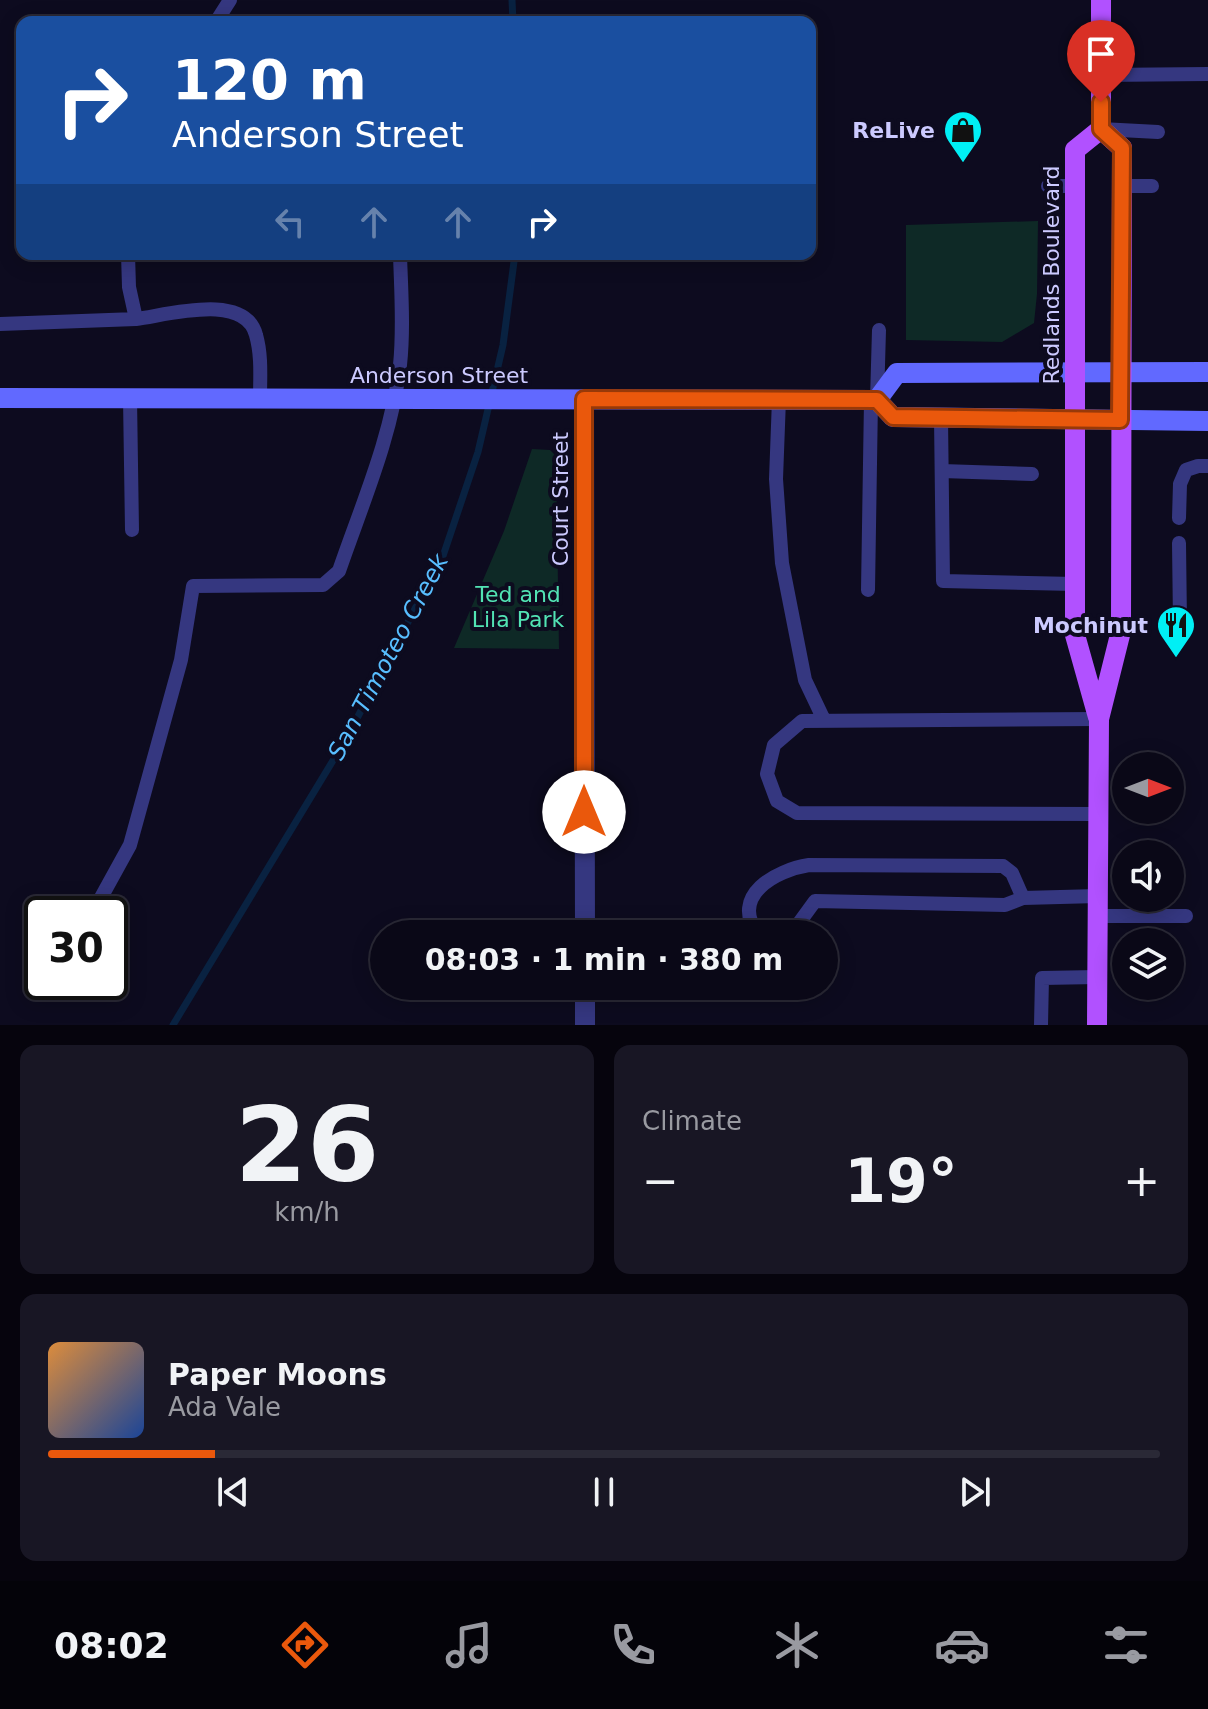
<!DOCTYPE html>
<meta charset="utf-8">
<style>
:root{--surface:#0a0817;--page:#181624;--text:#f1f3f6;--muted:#999aa1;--line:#2a2936;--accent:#ea580c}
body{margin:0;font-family:"DejaVu Sans",sans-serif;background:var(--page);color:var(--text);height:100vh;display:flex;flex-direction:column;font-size:30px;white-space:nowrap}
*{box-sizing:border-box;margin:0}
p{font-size:26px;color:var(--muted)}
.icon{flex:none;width:44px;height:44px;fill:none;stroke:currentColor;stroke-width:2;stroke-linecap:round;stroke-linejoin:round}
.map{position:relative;height:1025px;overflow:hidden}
.panel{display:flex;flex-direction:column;gap:20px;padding:20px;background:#06040d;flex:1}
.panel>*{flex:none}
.banner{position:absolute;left:16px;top:16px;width:800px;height:244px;border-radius:16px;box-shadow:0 4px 20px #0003,0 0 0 2px var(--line);background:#1a4fa0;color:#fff;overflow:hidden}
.needle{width:52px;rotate:90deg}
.tools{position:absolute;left:1112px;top:752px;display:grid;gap:16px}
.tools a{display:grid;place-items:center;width:72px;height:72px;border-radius:50%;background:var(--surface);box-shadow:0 4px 20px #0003,0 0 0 2px var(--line);font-size:40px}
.speed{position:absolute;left:24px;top:896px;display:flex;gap:16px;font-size:40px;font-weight:700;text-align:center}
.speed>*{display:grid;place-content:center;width:104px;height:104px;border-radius:50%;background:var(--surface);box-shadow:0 4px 20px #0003,0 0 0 2px var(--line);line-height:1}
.speed .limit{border:4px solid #111;border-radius:12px;background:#fff;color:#111}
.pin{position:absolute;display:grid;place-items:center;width:68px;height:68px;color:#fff;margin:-82px -34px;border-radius:50% 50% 50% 0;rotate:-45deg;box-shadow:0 0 8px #0007}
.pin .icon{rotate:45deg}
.me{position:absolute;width:88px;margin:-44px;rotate:0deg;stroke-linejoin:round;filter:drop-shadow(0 0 6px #0008)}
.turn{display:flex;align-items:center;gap:28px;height:168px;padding:0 24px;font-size:36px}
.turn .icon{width:104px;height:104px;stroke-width:2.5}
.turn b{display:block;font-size:56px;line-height:68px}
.lanes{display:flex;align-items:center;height:76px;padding:0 24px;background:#0003;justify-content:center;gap:40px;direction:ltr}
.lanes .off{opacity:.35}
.big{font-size:60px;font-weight:700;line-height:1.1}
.panel .widget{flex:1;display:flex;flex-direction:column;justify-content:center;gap:12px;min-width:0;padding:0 28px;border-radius:16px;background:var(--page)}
.panel .dial{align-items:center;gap:0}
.dial b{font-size:104px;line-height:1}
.song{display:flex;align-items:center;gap:24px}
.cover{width:96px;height:96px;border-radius:12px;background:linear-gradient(135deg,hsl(30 70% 55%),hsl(220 70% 35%))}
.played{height:8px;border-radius:4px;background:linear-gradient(90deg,var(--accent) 15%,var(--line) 15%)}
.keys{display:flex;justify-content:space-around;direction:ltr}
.heat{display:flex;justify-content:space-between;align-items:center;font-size:44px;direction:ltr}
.panel .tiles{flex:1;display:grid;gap:20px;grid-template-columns:1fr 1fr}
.widget:last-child{grid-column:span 2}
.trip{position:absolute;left:370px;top:920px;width:468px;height:80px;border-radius:40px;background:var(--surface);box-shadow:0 4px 20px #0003,0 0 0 2px var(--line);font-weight:700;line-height:80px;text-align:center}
.tabs{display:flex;height:128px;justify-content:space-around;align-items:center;background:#040309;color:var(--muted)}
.tabs .icon{width:56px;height:56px}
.tabs .active{color:var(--accent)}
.tabs b{font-size:36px;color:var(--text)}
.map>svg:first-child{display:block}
.green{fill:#0e2926}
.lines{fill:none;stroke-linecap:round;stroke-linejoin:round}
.stream{stroke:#092241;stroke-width:7}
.service{stroke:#353780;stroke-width:14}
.minor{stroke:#353780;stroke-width:20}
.secondary{stroke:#6169ff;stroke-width:20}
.primary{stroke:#b151ff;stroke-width:20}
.route-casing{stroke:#983908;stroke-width:20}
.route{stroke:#ea580c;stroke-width:14}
.labels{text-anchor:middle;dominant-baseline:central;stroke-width:8;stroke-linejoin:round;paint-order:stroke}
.poi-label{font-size:22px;font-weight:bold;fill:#cccaff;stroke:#0d0b1f;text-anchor:end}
.street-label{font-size:22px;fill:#cccaff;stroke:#0d0b1f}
.park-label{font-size:22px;fill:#52e3b4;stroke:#0d0b1f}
.water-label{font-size:24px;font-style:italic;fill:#58beff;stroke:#0d0b1f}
</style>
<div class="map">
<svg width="1208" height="1025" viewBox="0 0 1208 1025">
<rect width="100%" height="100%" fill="#0d0b1f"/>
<path class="green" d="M1038,221L1037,294L1034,323L1002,342L906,340V225Z
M532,449L550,450L556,456L559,649L454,648L504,531Z"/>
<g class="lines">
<path class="stream" d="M512,0L513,22
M173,1025L346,739L443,556L478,452L503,345L515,254"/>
<path class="service" d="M216,22L230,0
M1101,75L1208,74
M1101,129L1158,132
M1048,186H1075
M1122,186H1152
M128,254L129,287L136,319C168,315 245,292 256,335C262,356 260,378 260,399
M0,324L136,319
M130,398L132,530
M779,399L776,479L782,563L805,680L824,720
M877,400L879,330
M941,418L943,581L1075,584
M942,471L1032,474
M1179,518L1180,484L1186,470L1198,466H1208
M1179,543L1180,623
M868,590L871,400
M1098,814L797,813L777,801L767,774L774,745L802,721L1099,719
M92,914L130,845L181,660L193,586L323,585L339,571C362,504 392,436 400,365C404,328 401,290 400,254
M1097,916H1186
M758,934C729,896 776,870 809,865L1003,866L1012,873L1023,898
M784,934L799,923L815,901L1005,905L1023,898L1098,896
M1041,1025L1042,978L1097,977"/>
<path class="minor" d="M584,399L585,934
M585,986V1025"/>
<path class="secondary" d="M0,398L877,400L893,417L1208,421
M877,400L897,373L1208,372"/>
<path class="primary" d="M1098,717L1075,635V150L1101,129
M1097,1025L1099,719L1120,635L1121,624L1122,148L1101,129V0"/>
</g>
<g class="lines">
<g class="route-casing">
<path id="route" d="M584,812V399L877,400L893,417L1120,420L1122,148L1101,129V102"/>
</g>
<use href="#route" class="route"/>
</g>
<defs>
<g id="shop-pin" transform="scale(2)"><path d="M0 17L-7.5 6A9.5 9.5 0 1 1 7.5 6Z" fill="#00eff5" stroke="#0d0b1f"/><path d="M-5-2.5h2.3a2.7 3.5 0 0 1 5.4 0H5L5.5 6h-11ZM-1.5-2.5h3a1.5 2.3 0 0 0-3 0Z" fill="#111"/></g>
<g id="restaurant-pin" transform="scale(2)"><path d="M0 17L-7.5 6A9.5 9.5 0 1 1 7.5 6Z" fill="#00eff5" stroke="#0d0b1f"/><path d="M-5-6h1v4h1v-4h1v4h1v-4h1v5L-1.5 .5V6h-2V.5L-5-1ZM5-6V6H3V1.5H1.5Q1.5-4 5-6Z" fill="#111"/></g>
</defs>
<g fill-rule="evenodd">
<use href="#shop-pin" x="963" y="130"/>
<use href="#restaurant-pin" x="1176" y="625"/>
</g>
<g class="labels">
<g class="poi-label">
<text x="935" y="130">ReLive</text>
<text x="1148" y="625">Mochinut</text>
</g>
<g class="street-label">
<text transform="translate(1051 275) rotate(-90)">Redlands Boulevard</text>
<text x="439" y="375">Anderson Street</text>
<text transform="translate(560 499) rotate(-90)">Court Street</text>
</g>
<g class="park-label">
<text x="518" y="594">Ted and<tspan x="518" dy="25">Lila Park</tspan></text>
</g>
<g class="water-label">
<text transform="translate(388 657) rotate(-62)">San Timoteo Creek</text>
</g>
</g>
</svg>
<div class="tools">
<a><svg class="needle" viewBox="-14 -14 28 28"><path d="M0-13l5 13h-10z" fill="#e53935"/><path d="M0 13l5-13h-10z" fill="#999aa1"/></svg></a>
<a><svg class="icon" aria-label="sound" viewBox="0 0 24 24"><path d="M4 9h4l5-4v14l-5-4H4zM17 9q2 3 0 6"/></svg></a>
<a><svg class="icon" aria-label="layers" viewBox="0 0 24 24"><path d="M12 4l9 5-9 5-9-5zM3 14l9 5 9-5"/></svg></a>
</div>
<div class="speed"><div class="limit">30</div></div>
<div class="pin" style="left:1101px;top:102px;background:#d93025"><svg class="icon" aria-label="arrive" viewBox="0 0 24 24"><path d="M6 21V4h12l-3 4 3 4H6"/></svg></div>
<svg class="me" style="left:584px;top:812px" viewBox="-20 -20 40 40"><circle r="19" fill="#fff"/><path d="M0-13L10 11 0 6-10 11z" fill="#ea580c"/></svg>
<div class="trip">08:03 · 1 min · 380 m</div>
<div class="banner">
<div class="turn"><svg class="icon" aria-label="right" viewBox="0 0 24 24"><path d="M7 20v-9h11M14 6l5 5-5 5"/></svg><div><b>120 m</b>Anderson Street</div></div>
<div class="lanes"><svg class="icon off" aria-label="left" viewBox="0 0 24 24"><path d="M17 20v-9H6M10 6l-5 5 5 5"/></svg><svg class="icon off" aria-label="ahead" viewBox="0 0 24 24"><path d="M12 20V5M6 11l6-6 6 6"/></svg><svg class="icon off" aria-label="ahead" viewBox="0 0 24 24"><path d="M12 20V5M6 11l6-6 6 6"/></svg><svg class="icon" aria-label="right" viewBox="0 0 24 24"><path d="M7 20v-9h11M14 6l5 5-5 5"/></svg></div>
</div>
</div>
<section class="panel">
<div class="tiles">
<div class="widget dial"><b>26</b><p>km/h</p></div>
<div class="widget"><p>Climate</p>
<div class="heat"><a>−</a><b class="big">19°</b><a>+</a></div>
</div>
<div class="widget">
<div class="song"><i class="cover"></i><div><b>Paper Moons</b><p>Ada Vale</p></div></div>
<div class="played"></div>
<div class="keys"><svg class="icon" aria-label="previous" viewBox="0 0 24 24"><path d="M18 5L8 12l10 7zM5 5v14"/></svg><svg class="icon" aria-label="pause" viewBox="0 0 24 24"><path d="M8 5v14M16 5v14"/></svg><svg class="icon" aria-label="next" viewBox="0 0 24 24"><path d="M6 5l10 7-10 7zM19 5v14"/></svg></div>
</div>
</div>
</section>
<nav class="tabs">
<b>08:02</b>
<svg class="icon active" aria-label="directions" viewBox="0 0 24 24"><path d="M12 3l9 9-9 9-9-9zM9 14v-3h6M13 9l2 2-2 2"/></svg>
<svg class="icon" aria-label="music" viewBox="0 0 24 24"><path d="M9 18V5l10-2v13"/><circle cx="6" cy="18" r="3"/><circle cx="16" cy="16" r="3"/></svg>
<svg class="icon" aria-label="phone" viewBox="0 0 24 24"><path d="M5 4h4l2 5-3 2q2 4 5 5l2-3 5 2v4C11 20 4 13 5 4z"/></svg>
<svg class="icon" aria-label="climate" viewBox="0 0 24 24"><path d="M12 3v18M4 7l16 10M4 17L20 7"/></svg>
<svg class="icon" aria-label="car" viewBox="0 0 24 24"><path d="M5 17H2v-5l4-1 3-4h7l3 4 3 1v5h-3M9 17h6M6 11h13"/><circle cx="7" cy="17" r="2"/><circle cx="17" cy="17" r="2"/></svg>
<svg class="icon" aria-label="filters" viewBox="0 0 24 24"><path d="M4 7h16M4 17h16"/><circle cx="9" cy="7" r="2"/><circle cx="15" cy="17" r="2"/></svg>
</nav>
